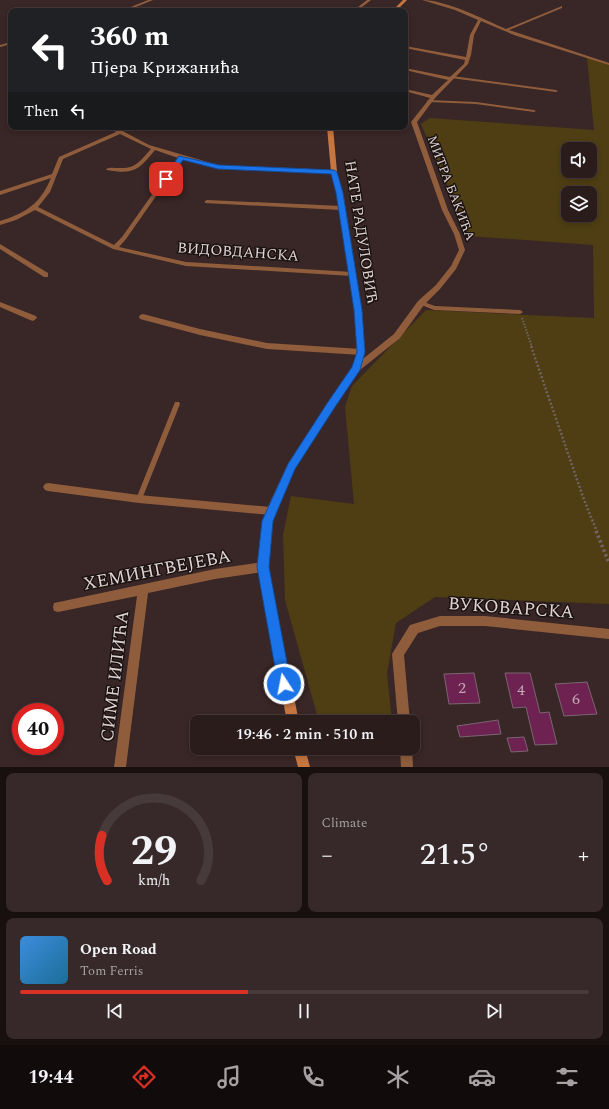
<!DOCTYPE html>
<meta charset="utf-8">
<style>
:root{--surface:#2b1c1c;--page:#372929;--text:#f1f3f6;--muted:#a6a1a3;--line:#473a3b;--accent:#d93025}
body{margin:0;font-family:Spectral,serif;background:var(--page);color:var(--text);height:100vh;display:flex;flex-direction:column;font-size:15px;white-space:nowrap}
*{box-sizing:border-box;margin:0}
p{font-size:13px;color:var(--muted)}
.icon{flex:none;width:22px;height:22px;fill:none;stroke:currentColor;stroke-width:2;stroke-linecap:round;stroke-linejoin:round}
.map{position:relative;height:767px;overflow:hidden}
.drawer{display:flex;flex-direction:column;gap:6px;padding:6px;background:#180f0f;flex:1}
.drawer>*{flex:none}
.banner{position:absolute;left:8px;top:8px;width:400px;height:122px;border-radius:8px;box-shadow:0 2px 6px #0003,0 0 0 1px var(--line);background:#202124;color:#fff;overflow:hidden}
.controls{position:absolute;left:561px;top:142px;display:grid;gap:8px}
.controls a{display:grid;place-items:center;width:36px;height:36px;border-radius:8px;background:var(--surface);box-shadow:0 2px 6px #0003,0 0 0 1px var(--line);font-size:20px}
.speed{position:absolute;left:12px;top:703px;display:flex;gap:8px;font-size:20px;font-weight:700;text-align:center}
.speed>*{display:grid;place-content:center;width:52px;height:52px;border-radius:50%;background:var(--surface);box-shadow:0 2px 6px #0003,0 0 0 1px var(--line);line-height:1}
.speed .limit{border:6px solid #d22;background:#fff;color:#111}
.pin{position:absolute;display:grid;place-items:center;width:34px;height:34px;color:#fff;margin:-17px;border-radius:8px;box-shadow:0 2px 6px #0006}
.me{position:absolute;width:44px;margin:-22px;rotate:349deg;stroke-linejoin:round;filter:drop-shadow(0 0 3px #0008)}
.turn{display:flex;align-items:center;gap:14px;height:84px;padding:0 16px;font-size:18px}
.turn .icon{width:52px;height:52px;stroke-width:2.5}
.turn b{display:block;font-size:28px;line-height:34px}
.then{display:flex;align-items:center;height:38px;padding:0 16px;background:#0003;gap:8px;font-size:15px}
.big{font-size:30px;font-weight:600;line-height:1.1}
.drawer .card{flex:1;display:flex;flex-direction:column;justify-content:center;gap:6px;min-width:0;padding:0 14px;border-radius:8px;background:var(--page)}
.drawer .dial{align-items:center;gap:0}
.dial svg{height:104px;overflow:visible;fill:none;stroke:var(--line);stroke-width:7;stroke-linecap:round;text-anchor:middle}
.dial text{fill:var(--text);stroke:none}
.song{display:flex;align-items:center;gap:12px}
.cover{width:48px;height:48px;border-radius:6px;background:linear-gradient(135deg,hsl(210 70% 55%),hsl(200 70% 35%))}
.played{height:4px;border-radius:2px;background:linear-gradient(90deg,var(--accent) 40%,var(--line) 40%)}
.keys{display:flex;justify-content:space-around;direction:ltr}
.heat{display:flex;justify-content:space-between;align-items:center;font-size:22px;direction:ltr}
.drawer .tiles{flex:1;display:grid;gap:6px;grid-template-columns:1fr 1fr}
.card:last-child{grid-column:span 2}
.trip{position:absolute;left:190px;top:715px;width:230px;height:40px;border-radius:8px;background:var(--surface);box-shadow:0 2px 6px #0003,0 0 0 1px var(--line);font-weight:600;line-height:40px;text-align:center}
.dock{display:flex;height:64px;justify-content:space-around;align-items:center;background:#110b0b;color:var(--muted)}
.dock .icon{width:28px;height:28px}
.dock .current{color:var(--accent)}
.dock b{font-size:18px;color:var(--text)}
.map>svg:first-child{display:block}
.green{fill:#4f3e13;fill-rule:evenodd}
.building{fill:#6d2251;stroke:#7a6670}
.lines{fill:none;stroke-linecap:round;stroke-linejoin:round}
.path-far2{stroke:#736262;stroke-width:2;stroke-dasharray:1.5 1.5;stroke-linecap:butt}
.path-far1{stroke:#736262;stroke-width:2.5;stroke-dasharray:2 2;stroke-linecap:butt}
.path{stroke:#736262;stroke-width:3.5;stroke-dasharray:2.5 2.5;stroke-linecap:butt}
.lane{fill:#8f5d3c;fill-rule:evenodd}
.street{fill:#8f5d3c;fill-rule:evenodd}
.secondary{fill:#c77640;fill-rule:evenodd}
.route{fill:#1a73e8;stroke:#114b97}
.labels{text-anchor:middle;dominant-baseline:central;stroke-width:3;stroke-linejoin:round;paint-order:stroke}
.far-street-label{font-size:13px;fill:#e0d3d3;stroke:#1a1211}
.street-label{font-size:15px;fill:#e0d3d3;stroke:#1a1211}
.near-number-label{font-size:16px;fill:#c3a7b2}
.near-street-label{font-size:18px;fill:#e0d3d3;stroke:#1a1211}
</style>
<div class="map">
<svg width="609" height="767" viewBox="0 0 609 767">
<rect width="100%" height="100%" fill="#392626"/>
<path class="green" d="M587,57L609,63V604L435,597L396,623L387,673L392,722H319L285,600L283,535L291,496L354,504L345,407L352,386L426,310L594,318L593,245L469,236L421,124L430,118L594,130ZM568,149H590V171H568ZM568,193H590V215H568Z
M326,748H394V749L327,752Z"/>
<path class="building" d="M474,673L480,703L449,704L444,674Z
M505,673H530L540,713L549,712L557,744L535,745L526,707L513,708Z
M587,682L597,714L564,716L555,684Z
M498,720L501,734L460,737L457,726Z
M524,737L528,751L511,752L507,738Z"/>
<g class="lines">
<path class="path-far2" d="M522,318L532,347"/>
<path class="path-far1" d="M531,346L583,497L597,532"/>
<path class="path" d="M596,531L609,563"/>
<path class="lane" d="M452,76L556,90L558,91L556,92L451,78L450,77Z
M428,100L476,102L534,110L536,111L534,112L476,104L429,102L427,101Z
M421,301L435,306L520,310L523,312L520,314L434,310L419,304L418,303Z
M175,402H179L180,404L142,499L141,501L139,502L137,501L136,499Z"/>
<path class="street" d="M148,0H153L126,11H121Z
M367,0H371L357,11H353Z
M422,0C446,0 483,19 506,29L562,6V8L509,30L609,63V65L514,35L481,21L474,35L471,55L468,64L435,98L417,122L448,210L460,234L465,250L456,269L440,289L424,305L400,338L360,370L357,371L353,368L354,366L394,334L418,301L436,285L451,266L459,250L454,234L442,210L411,122L430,98L405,91V89L432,95L448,80L405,70V68L450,77L464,64L465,60L405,48V46L466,57L470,35L478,20L455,10Z
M11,42V44L0,47V45Z
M108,127H115L149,145L218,165L334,170L337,172L334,174L218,169L182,159L126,239L119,247L186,262L352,272L355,274L352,276L186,266L113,249L35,210L16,220L0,225V221C26,213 40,204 51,178L0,195V191L52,174L59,157L116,132ZM120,134L151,149C140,161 136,169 119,168C114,168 110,167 106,169L107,170C133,175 139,170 155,150L178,158L122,237L114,245L38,207L50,192L63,159Z
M207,200L341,206L344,208L341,210L205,203V201Z
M0,244L48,273V277H44L0,249Z
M0,302L36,316L37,318L33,321L30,320L0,307Z
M143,314L200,329L267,343L361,349L365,352L361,355L267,349L200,335L140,319L139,317L140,315Z
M48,483L139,495L271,507L274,508L276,511L274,514L271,515L139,503L48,491L45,490L43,487L45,484Z
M263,562L267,564L268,567L267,570L263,572L215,579L148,593L126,767H114L137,596L58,612L54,611L53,607L54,603L215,569Z
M440,616H485L609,629V639L485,626H440L418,633L404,655L410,722H398L392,654L410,625Z
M400,748H412L413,767H401Z"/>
<path class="secondary" d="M403,0H407L396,11H392Z
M327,127H333L337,172L343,193L362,310L365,352L360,370L334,406L294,469L276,511L273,521L268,567L299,722H287L258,567L263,521L266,511L288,464L328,402L353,367L357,352L354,310L337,193L331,172Z
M293,748H305L310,767H298Z"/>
</g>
<path class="route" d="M179,156L219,165L334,170L337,172L343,193L362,310L365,352L360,370L335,407L295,469L273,521L269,567L291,684L289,689L284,691L280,689L278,684L257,567L262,521L288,464L328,402L352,367L357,352L354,310L336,193L331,174L218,169L183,160L168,180H164L163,179Z"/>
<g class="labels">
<g class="far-street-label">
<text transform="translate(451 188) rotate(69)">МИТРА БАКИЋА</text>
</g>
<g class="street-label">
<text transform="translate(361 232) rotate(81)">НАТЕ РАДУЛОВИЋ</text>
<text transform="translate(238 252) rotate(4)">ВИДОВДАНСКА</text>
</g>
<g class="near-number-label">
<text x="462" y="688">2</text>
<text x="521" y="690">4</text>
<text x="576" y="699">6</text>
</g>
<g class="near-street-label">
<text transform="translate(157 570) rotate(-11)">ХЕМИНГВЕЈЕВА</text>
<text transform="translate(511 608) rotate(4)">ВУКОВАРСКА</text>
<text transform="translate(115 676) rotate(-83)">СИМЕ ИЛИЋА</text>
</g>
</g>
</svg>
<div class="controls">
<a><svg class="icon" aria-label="sound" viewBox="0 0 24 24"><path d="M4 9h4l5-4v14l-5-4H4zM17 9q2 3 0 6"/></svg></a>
<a><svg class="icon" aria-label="layers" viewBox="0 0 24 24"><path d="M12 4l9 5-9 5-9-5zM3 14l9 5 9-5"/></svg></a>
</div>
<div class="speed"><div class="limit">40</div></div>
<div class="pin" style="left:166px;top:179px;background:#d93025"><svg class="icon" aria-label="arrive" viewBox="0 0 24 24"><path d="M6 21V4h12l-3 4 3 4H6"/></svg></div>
<svg class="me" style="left:284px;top:684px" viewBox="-20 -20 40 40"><circle r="17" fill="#1a73e8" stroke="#fff" stroke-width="3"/><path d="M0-11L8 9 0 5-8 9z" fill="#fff"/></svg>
<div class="trip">19:46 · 2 min · 510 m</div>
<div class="banner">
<div class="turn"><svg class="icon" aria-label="left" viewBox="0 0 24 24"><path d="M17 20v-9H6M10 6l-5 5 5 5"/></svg><div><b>360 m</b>Пјера Крижанића</div></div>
<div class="then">Then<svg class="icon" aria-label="left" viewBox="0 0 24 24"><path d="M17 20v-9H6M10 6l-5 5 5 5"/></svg></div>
</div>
</div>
<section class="drawer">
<div class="tiles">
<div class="card dial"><svg viewBox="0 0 100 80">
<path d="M14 69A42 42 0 1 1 86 69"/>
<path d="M14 69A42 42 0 0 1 10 34" stroke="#d93025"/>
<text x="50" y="56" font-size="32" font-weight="700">29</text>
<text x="50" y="72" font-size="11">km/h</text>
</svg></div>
<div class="card"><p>Climate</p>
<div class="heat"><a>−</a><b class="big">21.5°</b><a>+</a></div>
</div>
<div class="card">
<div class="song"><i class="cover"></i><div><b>Open Road</b><p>Tom Ferris</p></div></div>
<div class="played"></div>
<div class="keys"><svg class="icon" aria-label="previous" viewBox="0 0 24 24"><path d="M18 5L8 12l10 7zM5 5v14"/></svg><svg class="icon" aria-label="pause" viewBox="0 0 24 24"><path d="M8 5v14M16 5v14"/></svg><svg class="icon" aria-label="next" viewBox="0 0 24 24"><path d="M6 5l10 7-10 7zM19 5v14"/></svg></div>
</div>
</div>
</section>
<nav class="dock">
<b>19:44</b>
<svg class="icon current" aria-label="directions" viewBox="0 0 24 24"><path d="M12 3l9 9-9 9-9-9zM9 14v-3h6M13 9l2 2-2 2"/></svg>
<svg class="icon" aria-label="music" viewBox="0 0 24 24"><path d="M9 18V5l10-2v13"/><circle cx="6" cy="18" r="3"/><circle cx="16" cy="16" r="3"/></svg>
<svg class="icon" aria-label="phone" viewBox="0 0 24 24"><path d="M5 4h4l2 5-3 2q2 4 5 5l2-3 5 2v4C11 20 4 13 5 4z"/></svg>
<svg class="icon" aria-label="climate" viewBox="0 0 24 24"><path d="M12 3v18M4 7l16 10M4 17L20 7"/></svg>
<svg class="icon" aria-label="car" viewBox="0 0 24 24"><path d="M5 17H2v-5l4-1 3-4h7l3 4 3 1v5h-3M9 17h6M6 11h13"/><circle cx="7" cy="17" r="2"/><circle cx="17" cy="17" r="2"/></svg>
<svg class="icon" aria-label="filters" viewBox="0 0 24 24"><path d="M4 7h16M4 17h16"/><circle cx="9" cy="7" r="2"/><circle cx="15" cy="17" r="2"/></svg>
</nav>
